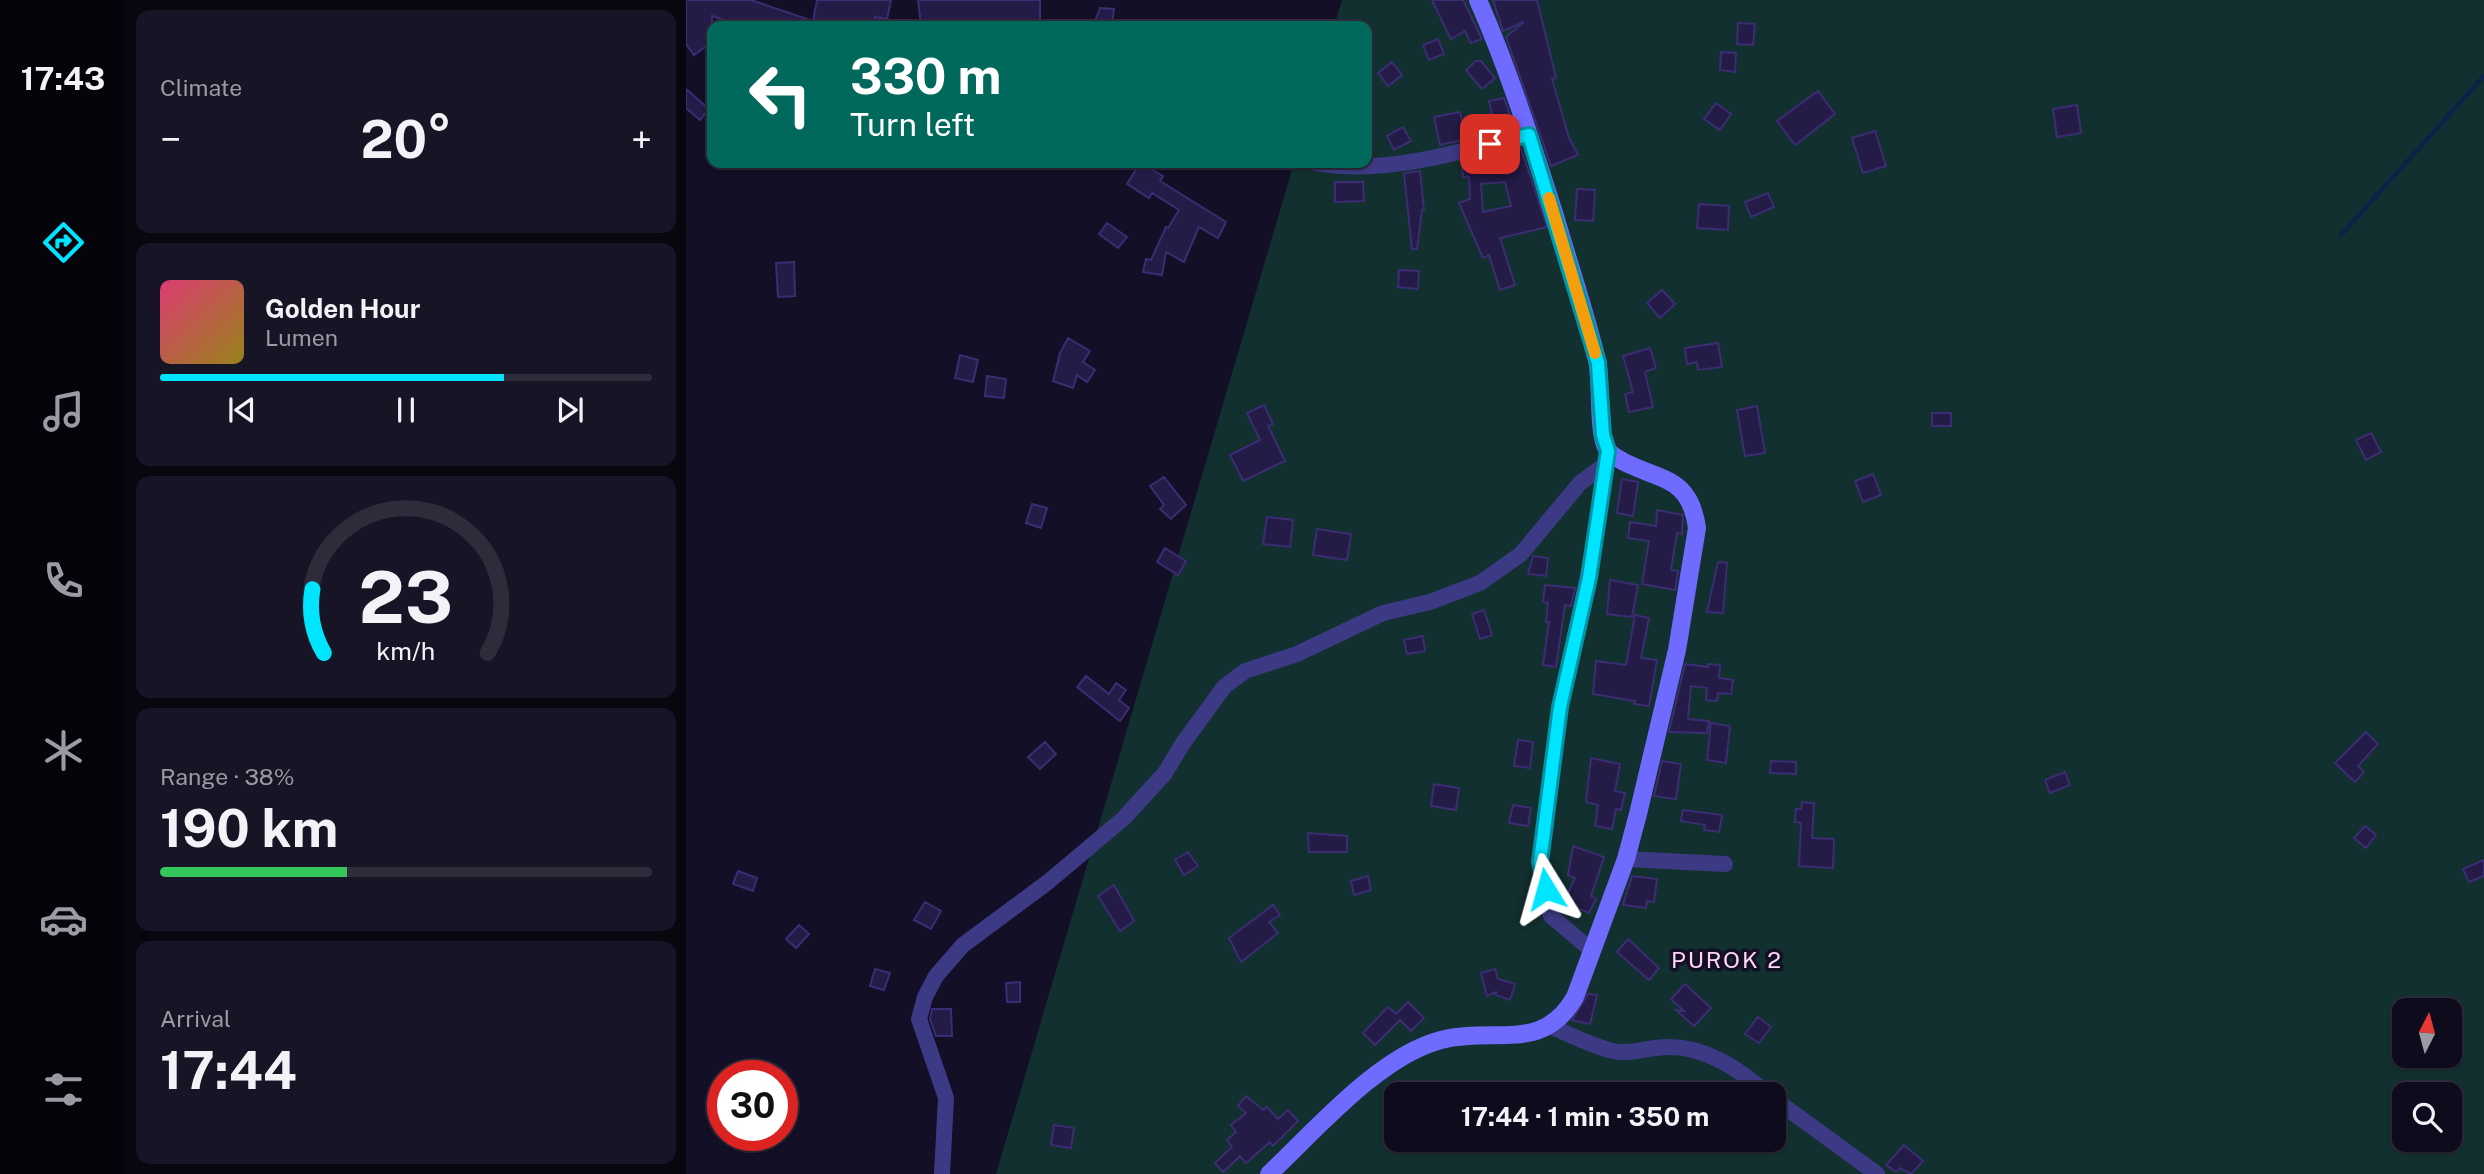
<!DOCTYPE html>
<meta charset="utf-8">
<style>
:root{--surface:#0e0b1c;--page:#171425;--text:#f1f3f6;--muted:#9b9ba3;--line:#2e2b3b;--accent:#00e5ff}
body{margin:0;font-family:"Public Sans",sans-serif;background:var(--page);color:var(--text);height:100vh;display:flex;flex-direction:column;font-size:26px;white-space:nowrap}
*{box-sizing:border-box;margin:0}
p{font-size:23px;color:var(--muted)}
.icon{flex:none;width:38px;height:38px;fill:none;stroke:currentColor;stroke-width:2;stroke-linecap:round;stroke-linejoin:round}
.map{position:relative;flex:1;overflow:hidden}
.drawer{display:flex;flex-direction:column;gap:10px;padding:10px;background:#08060f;width:560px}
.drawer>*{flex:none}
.banner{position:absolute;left:21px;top:21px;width:665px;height:147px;border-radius:14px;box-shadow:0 2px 5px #0004,0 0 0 2px var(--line);background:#00695c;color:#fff;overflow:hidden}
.needle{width:46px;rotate:6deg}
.tools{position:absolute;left:1706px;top:998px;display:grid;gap:14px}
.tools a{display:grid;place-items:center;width:70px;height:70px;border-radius:14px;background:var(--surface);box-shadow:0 2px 5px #0004,0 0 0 2px var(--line);font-size:35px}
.speed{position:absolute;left:21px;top:1060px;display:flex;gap:14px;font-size:35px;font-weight:700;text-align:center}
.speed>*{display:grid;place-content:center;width:91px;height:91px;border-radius:50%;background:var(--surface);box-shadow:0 2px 5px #0004,0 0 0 2px var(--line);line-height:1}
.speed .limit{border:10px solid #d22;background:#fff;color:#111}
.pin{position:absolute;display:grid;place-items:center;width:60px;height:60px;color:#fff;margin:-30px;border-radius:14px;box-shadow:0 4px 10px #0006}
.me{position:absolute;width:77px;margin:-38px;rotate:352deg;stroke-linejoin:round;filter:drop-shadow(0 0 5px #0008)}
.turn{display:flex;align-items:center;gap:24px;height:147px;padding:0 28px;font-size:32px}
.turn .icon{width:91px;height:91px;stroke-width:2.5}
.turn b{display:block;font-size:49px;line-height:60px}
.big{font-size:52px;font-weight:700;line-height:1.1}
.drawer .card{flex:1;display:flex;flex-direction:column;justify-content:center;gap:10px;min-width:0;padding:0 24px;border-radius:14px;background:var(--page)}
.drawer .dial{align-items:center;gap:0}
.dial svg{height:182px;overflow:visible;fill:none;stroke:var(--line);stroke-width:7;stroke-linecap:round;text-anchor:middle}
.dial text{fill:var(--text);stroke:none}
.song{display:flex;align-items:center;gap:21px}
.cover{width:84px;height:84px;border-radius:10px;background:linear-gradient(135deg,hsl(340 70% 55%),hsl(50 70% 35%))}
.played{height:7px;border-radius:4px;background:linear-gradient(90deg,var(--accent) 70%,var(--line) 70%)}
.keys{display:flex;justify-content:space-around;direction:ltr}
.heat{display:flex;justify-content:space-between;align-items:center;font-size:38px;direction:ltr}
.charge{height:10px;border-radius:5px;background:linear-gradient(90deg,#34c759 38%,var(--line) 0)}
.trip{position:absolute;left:698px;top:1082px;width:402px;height:70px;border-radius:14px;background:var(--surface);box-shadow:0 2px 5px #0004,0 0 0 2px var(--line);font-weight:700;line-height:70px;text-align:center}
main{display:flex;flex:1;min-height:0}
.tabs{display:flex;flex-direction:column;width:126px;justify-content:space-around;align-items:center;background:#06040b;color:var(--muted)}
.tabs .icon{width:49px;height:49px}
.tabs .active{color:var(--accent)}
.tabs b{font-size:32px;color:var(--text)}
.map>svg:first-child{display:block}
.green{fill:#12302f;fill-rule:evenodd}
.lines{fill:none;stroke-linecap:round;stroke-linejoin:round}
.stream{stroke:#0c2248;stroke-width:4.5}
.building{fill:#241b47;stroke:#3b2d73;stroke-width:2;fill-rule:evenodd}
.street{stroke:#3d3a85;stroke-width:16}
.secondary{stroke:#6f6bff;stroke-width:18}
.route-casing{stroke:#0095a6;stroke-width:18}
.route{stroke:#00e5ff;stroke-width:12}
.slow{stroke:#f59e0b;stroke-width:12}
.labels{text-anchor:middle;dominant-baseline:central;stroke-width:7;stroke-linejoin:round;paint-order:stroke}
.neighbourhood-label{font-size:23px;letter-spacing:2px;fill:#ffd6f0;stroke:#130f26}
</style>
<main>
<nav class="tabs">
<b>17:43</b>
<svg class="icon active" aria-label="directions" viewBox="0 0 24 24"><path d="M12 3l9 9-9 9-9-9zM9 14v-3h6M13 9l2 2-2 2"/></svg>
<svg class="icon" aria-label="music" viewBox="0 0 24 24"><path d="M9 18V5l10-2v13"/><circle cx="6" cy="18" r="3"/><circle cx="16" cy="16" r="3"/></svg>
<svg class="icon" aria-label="phone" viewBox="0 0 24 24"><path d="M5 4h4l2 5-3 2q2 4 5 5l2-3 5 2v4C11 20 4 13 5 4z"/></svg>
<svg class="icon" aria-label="climate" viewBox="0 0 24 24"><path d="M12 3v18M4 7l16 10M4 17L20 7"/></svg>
<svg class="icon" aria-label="car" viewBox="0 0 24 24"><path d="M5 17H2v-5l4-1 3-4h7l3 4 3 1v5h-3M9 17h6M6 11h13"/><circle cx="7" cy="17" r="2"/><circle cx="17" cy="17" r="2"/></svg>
<svg class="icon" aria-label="filters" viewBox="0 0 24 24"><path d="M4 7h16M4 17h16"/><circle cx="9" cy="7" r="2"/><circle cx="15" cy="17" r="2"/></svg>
</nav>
<section class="drawer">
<div class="card"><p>Climate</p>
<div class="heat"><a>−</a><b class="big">20°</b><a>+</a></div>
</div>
<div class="card">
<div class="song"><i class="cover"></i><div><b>Golden Hour</b><p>Lumen</p></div></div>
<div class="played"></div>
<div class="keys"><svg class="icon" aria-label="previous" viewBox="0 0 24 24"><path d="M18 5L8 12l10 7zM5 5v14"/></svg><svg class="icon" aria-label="pause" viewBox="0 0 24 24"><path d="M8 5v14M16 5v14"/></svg><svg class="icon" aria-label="next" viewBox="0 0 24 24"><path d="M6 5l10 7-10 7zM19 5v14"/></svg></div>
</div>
<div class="card dial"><svg viewBox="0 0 100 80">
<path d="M14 69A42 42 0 1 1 86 69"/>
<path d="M14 69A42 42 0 0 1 9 41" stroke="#00e5ff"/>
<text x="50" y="56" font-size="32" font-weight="700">23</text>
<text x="50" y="72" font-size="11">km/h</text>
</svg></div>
<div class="card"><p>Range · 38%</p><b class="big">190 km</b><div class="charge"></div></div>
<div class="card"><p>Arrival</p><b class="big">17:44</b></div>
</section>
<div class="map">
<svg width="1798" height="1174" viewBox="0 0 1798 1174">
<rect width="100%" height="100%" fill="#130f26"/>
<path class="green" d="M656,0H1798V1174H310L608,163H681V26H648ZM1718,1010H1764V1055H1718ZM710,1094H1088V1139H710ZM1718,1094H1764V1139H1718Z"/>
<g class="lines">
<path class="stream" d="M1655,235L1798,76"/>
</g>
<path class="building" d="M0,0H65L127,21L131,0H205L201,19L189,17L188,26H56L26,16V42L8,55L0,44Z
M232,0H354V26H235Z
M746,0H777L796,39L785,43L779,31L765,39Z
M807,0H851L870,78L866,79L883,138L892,155L865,166L820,37L838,22L817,31Z
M414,8L428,9L426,26H407Z
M1052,23L1069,24L1067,45L1051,44Z
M752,39L758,54L743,60L737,45Z
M1035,52L1050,53L1049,72L1034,70Z
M790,61H795L809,78L796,89L780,70Z
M706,62L716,75L702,86L692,73Z
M0,89L23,109L14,120L0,108Z
M1132,91L1149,114L1109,145L1091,121Z
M818,98L828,128L805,134L801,115L806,114L803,101Z
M1030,103L1045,114L1034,130L1018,119Z
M1391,105L1395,133L1371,137L1367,109Z
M774,112L780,139L754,145L748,117Z
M717,127L725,141L708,150L701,136Z
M1189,131L1200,166L1177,173L1166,138Z
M835,148L861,227L814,238L829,285L814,290L803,255L797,258L773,203L784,199L783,177H777L776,165H781V161ZM819,182L825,206L797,212L795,184Z
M454,163L477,176L474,181L540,222L532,238L513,227L498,262L480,252L476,275L457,272L460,259L465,260L480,227L482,228L493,210L466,193L463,198L441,184Z
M734,171L738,210H736L731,249H726L718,173Z
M649,182H677L678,201L649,202Z
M891,189L909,190L907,221L889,220Z
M1082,193L1088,207L1065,217L1059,202Z
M1013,204L1043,206L1042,230L1011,228Z
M421,223L441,237L432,248L413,234Z
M108,262L109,296L92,297L90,263Z
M713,270L733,271L732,289L712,287Z
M976,290L989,304L974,318L961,303Z
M382,338L404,351L397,362L409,370L401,382L391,375L387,388L367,381L374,353Z
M1032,343L1036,367L1012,370L1011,362L1001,364L999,348Z
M964,348L970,368L959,372L967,407L943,412L939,394L947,392L937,356Z
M274,355L292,360L287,382L269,378Z
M301,376L320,379L318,398L299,396Z
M578,405L587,424L582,426L599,461L557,481L544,455L574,440L561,413Z
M1071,406L1079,453L1059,456L1051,410Z
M1246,413H1265V426H1246Z
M1685,433L1695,452L1680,460L1670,440Z
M1187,474L1195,495L1177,502L1169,481Z
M478,477L500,505L485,519L474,509L478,505L464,486Z
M936,479L952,482L947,516L931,513Z
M346,504L361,508L355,528L340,523Z
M971,510L997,515L996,534L991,533L985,570L992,571L989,590L956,584L963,541L942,538L944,522L970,526Z
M581,517L607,520L604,547L577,544Z
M631,529L665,534L661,560L627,555Z
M479,548L500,561L492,575L471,562Z
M847,556L862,558L860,576L842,574Z
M1032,562L1041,563L1037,613L1021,612Z
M924,580L952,585L946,617L921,614Z
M859,585L889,588L885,606L879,605L870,667L857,665L863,622H860L862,603L857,602Z
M798,610L806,635L794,639L786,614Z
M949,615L963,618L955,658L971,660L963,706L948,704L949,701L907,694L910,661L940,665Z
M737,636L739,651L721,654L718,640Z
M999,664L1022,667V664L1034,665L1033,678L1047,680L1045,694L1032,693L1031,701L1020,700L1021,688L1005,686L1002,719L1023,721L1021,733L983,732Z
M400,676L423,694L430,683L440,690L433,700L443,708L434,721L391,687Z
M1025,723L1044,726L1040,763L1021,760Z
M1680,732L1692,744L1672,766L1678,772L1669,782L1649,763Z
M832,740L847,742L844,768L828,766Z
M359,742L370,754L354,769L342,757Z
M905,758L934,764L929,791L939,793L935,810L930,809L926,829L909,826L912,805L900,802Z
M976,761L995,764L990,799L968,796Z
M1085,761L1110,762V774L1084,773Z
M1379,772L1384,785L1364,793L1359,780Z
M748,784L773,788L770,810L745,806Z
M1116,802L1128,803L1126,838L1148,839L1147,868L1113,866L1115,823L1109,822L1110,809H1115Z
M827,805L845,808L842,826L823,823Z
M997,810L1036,815L1033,832L1018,830L1019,825L995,821Z
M1679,826L1690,835L1680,848L1668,838Z
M622,833L661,836V852H623Z
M887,846L918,857L905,896L910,899L903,913L878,902L889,878L882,875Z
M502,852L512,866L498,875L489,860Z
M1798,860V876L1783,882L1777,869Z
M52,871L71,878L67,891L47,884Z
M682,876L685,890L668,895L665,881Z
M946,876L971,879L968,902L961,901L960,908L937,905Z
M428,885L448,921L434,931L412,896Z
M239,902L255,911L245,929L228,920Z
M587,905L594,915L583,922L592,933L555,962L543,938Z
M113,925L123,934L110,948L100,939Z
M942,939L973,968L963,980L931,952Z
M189,969L204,973L198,990L184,986Z
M809,969L812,979L829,984L824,1000L810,995V992L801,996L795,973Z
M334,982V1002H321L320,983Z
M999,984L1025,1008L1008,1026L990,1010L998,1011L985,999Z
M902,994L911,995L904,1024L886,1020Z
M722,1002L738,1018L725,1031L714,1020L689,1045L677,1033L702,1007L710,1014Z
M246,1009H265L266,1036H250L244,1019Z
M1072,1017L1085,1027L1073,1043L1059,1034Z
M560,1096L577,1110L581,1107L592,1119L602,1110L612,1121L587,1146L584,1142L560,1163L554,1156L537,1172L529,1163L546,1147L541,1140L550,1132L545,1125L560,1113L552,1106Z
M368,1125L388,1128L385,1148L365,1145Z
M1218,1145L1237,1161L1225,1174L1214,1168L1210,1172L1200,1165Z"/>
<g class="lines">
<path class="street" d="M629,163C700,176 774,151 843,135
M940,859L1039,864
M904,949L865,916L854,862L874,707L907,552L921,459
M866,1027C885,1035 906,1046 927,1051C945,1055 962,1047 981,1047C1021,1046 1053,1070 1082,1094
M1088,1099L1191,1174
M256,1174L260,1098L233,1019L239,997L250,976L277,945L362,882L438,818L479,773L497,743L538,687L559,671L611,654L697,613L744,602L794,583L835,554L894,483L920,464"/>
<path class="secondary" d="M583,1174C629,1131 693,1056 755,1040C808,1026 857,1054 889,997L940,859L952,814L991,650L1011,528C1004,477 976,481 938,462C933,459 924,455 921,449C911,432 916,382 911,360C899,311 883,264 869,216C846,144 823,70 792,0"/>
</g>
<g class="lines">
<g class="route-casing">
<path id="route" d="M804,144L843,135L912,363L917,435L922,451L903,578L874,707L854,862L860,889"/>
</g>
<use href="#route" class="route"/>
<path class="slow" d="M863,198L909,353"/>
</g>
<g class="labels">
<g class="neighbourhood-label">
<text x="1041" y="959">PUROK 2</text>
</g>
</g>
</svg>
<div class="tools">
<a><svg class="needle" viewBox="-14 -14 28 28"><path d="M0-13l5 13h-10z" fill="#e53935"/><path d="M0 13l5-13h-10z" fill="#9b9ba3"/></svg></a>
<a><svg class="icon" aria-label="search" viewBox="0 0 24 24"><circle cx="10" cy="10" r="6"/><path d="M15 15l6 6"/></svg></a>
</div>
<div class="speed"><div class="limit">30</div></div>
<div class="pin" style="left:804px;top:144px;background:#d93025"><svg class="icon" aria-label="arrive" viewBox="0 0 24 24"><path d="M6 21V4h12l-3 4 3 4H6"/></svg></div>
<svg class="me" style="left:860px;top:889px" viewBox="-20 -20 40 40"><path d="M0-17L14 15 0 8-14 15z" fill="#00e5ff" stroke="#fff" stroke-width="4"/></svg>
<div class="trip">17:44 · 1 min · 350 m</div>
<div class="banner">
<div class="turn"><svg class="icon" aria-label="left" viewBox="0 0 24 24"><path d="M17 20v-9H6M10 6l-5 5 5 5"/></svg><div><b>330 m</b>Turn left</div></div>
</div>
</div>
</main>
